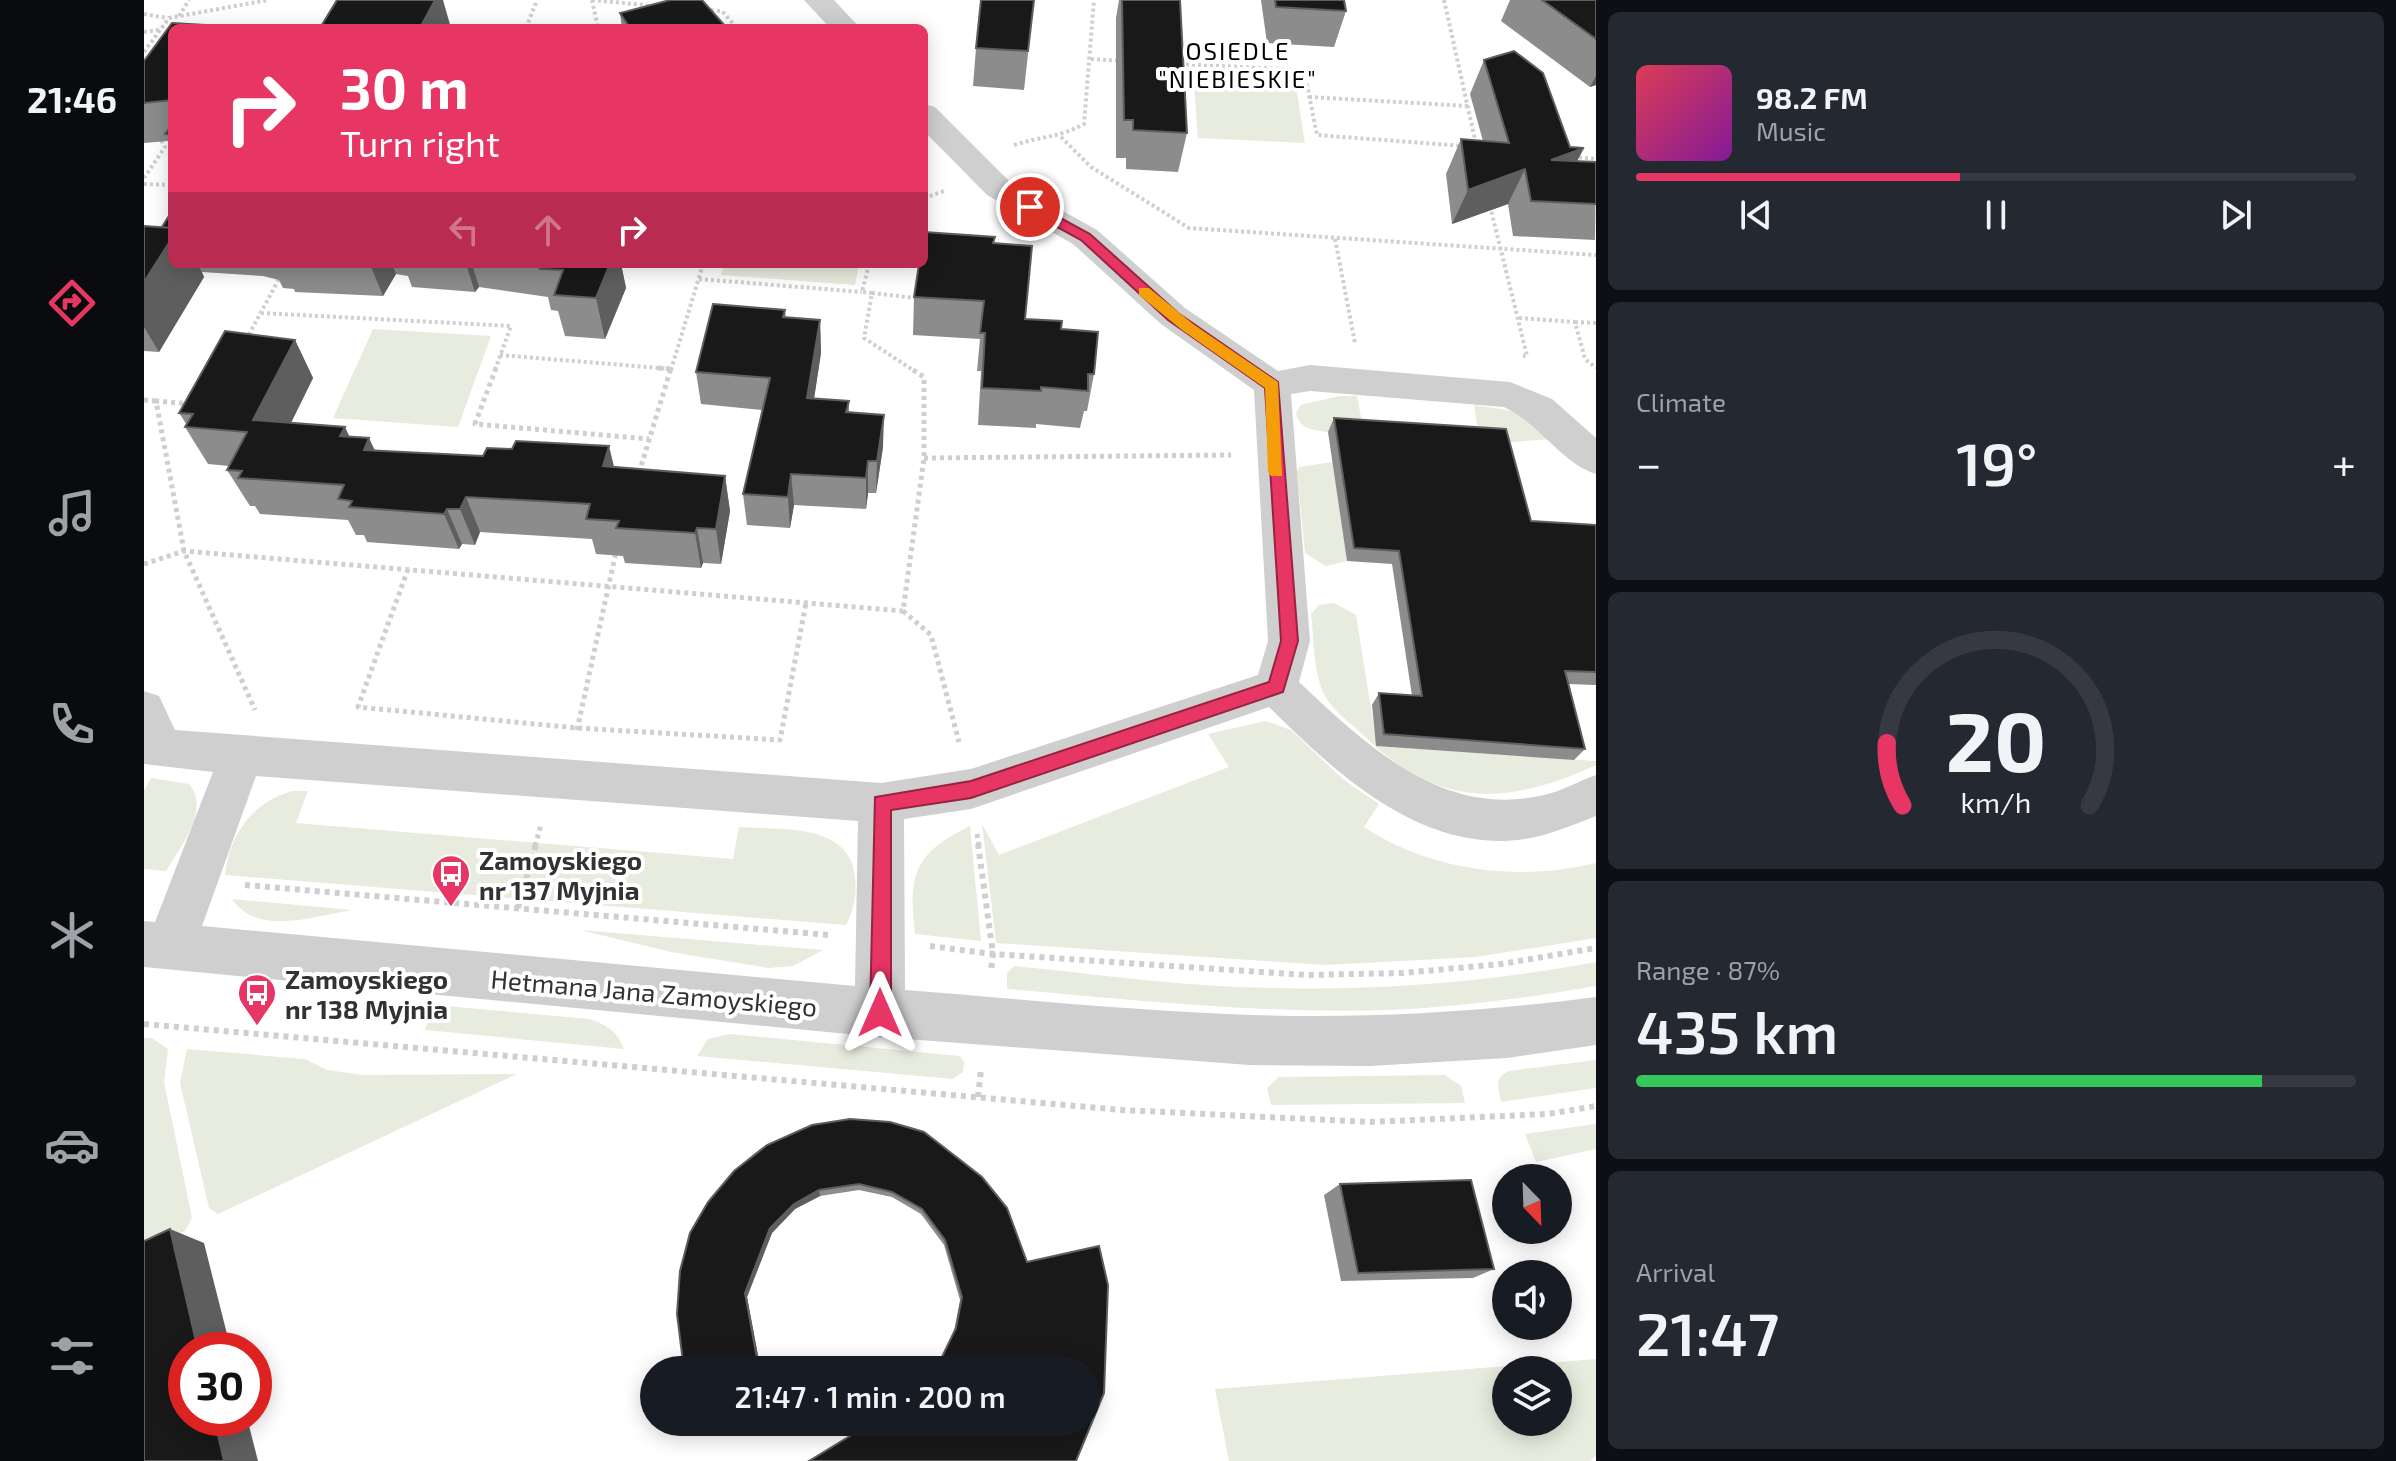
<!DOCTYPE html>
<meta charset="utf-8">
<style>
:root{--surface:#171b24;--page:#242831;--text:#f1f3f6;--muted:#9ea1a6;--line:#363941;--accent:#e83664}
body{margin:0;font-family:"Exo 2",sans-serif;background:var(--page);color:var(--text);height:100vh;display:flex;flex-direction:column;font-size:30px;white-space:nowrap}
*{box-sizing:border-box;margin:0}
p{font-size:26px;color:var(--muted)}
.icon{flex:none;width:44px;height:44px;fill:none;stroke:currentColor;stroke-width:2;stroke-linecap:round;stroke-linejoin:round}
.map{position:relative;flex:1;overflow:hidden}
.details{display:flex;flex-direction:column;gap:12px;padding:12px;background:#0d0f14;width:800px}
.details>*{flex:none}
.hud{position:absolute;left:24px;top:24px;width:760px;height:244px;border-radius:12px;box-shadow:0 4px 20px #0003;background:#e83664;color:#fff;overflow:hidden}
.needle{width:52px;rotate:157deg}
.fabs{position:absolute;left:1348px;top:1164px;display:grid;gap:16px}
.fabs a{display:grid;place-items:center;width:80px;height:80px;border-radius:50%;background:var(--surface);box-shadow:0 4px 20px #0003;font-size:40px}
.speed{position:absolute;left:24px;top:1332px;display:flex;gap:16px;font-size:40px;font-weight:700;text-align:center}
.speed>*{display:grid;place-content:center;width:104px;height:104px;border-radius:50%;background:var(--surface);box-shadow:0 4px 20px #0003;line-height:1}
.speed .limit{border:12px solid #d22;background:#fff;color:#111}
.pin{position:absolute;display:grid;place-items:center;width:68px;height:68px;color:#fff;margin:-34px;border:4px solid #fff;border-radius:50%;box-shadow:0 2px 8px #0007}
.me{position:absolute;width:88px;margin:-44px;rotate:0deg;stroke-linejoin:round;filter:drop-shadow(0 0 6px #0008)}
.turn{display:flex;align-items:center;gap:28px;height:168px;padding:0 40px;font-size:36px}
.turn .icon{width:104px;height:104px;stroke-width:2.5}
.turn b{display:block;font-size:56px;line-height:68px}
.lanes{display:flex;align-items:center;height:76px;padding:0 40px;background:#0003;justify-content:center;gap:40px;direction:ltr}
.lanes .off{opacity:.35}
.big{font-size:60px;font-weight:600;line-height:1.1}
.details .widget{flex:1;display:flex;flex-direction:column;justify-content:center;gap:12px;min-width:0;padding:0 28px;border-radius:12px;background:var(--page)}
.details .dial{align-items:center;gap:0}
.dial svg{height:208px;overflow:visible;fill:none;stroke:var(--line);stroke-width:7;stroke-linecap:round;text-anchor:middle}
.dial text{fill:var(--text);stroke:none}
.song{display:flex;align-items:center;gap:24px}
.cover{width:96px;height:96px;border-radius:12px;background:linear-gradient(135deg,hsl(350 70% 55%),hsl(290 70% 35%))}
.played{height:8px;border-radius:4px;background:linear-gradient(90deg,var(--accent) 45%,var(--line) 45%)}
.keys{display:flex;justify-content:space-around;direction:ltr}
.heat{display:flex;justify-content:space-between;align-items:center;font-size:44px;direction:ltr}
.charge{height:12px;border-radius:6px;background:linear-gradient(90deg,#34c759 87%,var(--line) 0)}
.trip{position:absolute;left:496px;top:1356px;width:460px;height:80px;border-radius:40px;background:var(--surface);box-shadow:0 4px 20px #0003;font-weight:600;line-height:80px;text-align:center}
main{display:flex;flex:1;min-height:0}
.tabs{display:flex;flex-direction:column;width:144px;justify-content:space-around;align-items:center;background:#090b0e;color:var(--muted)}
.tabs .icon{width:56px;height:56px}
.tabs .active{color:var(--accent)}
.tabs b{font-size:36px;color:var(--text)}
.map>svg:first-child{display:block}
.green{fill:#e8ecde;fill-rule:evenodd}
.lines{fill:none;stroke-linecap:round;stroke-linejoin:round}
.path-far2{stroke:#cfcfcf;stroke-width:4;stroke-dasharray:3 3;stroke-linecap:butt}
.path-far1{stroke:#cfcfcf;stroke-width:5;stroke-dasharray:4 4;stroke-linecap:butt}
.path{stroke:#cfcfcf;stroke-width:6;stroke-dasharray:5 5;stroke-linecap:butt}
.minor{fill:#cfcfcf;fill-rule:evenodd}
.wall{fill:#8c8c8c}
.shaded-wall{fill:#5e5e5e}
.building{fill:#191919;stroke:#5e5e5e;stroke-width:2}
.route{fill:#e83664;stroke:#972341;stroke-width:2}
.slow{fill:#f59e0b}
.labels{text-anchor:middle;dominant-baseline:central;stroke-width:8;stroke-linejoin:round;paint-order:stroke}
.far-neighbourhood-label{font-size:24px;letter-spacing:2px;fill:#000;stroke:#fff}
.poi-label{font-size:26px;font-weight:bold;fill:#323232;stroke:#fff;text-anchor:start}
.street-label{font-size:26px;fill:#323232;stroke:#fff}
</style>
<main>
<nav class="tabs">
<b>21:46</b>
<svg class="icon active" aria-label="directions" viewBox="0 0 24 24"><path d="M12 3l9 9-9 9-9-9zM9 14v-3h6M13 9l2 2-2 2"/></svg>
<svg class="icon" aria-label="music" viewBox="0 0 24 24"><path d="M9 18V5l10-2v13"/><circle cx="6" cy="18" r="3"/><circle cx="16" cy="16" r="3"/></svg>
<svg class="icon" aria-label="phone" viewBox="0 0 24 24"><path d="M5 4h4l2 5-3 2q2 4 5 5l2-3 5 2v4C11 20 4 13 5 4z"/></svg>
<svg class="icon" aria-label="climate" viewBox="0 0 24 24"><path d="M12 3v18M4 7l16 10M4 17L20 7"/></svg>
<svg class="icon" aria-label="car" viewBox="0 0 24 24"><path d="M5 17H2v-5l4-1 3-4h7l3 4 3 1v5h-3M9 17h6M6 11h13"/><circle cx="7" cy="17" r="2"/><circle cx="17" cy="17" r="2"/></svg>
<svg class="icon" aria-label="filters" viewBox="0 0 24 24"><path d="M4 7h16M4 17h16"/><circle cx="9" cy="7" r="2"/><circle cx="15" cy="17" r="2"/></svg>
</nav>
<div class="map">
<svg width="1452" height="1461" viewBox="0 0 1452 1461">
<rect width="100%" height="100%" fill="#fff"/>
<path class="green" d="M1049,75L1151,80L1161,143L1054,138Z
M580,264H715L711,285L577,275Z
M229,329L347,336L314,427L189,418Z
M1195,396H1213L1218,422L1334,430L1330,405L1370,411L1408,439L1354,443L1184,432C1169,430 1155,429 1152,413L1157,405Z
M1189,462L1203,561L1182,566L1161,553L1153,472L1155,467Z
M1190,603L1212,615L1233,746L1452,761V765C1359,808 1291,807 1217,733C1203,720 1183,706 1177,687C1169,665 1170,637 1167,614L1175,605Z
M1122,721L1147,730L1200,780L1235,804L1220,827C1286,871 1375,882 1452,863V938L1332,957L1181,965L852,943L838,824L855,855L1085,767L1064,734Z
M7,778L45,784C67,809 36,848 22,871L0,869V791Z
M148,791H164L152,823L589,859L595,827C635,830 705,822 711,876C713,894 710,909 702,925L81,875C85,834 109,802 148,791Z
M826,826L837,941L771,934C764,875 770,853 826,826Z
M88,899L208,910C170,916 114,937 88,899Z
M436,930L679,950L649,966L624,968L527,952Z
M1452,962V986C1383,998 1316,1007 1246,1010C1118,1014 990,1000 863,989V973L870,966C944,973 1019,984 1094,987C1215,992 1334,984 1452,962Z
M290,1005L446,1019C463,1025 473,1031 480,1049L281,1030Z
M586,1034L816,1056L820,1062L819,1072L809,1079L553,1056L564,1039Z
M0,1038H8L24,1049L20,1082L48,1218L41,1231L0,1251Z
M43,1049L161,1059L183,1070L219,1075L373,1074L74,1214L65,1208L36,1083Z
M1452,1060V1088L1357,1102C1354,1087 1350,1078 1365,1071Z
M1301,1075L1317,1086L1321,1103L1127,1105L1123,1088L1135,1077Z
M1452,1124V1149L1392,1162L1381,1134Z
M1452,1359V1456L1446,1461H1085L1071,1389ZM1362,1370H1414V1422H1362Z"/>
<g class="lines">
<path class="path-far2" d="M448,0L511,6
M448,0L454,28
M1300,0L1332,144
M561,10L578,11L593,28
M0,14L24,18
M35,16L45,0
M382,28L393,0
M0,32L15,30
M0,52L25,18L124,0
M947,59L978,61
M1036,64L1160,70L1173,135L1320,146
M1165,97L1324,106
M917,137L947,167L1045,228L1452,255
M870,145C898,136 914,138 940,124L950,0
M1429,157L1452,159
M0,178L21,147L16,138
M0,184L28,185
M780,198L800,191
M1346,206L1383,356H1379
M1191,239L1211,343
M725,264L718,292L728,293L720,338L769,370
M555,279L718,292
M728,293L771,298
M117,313L367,326L351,370
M1375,318L1431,322L1441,359L1452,368
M1431,322L1452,323
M102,340L143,264
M356,355L527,369
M527,370L559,264"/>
<path class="path-far1" d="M352,368L331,424L505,439
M514,368L527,369
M0,400L12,401
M47,404L12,401L40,551L111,710
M780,458L1087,455
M495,473L527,368
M0,564L40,551L759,611L780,458V377L766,368
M264,569L214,707L433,728L636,740L662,603
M759,611L787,635L815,742
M433,730L472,552
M833,834L835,846
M391,846L397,825"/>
<path class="path" d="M834,844L849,954L847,971
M101,885L685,935
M374,908L392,844
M786,946L849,954L1162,975L1259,973L1357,964L1452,948
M0,1024L978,1110L1226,1122L1404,1114L1452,1106
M834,1097L837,1070"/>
<path class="minor" d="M660,0H690L716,28H686Z
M780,104L791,107L865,181L953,230L1041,308L1134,371L1166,365L1366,382L1408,399L1452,438V474C1418,464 1395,423 1360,407L1166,391L1147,394L1166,641L1155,682C1223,746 1299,819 1400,795C1418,791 1435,781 1452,775V816C1422,828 1391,841 1358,841C1264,842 1187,768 1125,707L827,809L760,819L761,990C876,999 991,1011 1107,1015C1222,1019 1337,1012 1452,997V1045L1363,1058L1226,1066L1105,1065L736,1037L0,967V921L11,922L69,772L0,764V691L15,696L31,730L737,783L827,769L1114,675L1124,641L1110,390L1017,324L929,244L843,195L780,131ZM112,776L714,821L711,986L58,926Z"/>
</g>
<path class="wall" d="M890,0L880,90L829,86L832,48Z
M975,0H1036L1043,133L1034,172L982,169V158H972V18Z
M1117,0H1200L1202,11L1190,47L1123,43Z
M1366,0H1452V85L1446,87L1357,21Z
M476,13L583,28H478Z
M28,28V148L24,141L0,143V103Z
M1340,60L1426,147L1440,148L1433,161L1452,162L1451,240L1369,236L1364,204L1308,224L1302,174L1317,139L1339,141L1326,94Z
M0,226L28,264H477L482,288L461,339L421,336L414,311L407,310L404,297L335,287L331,292L268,287L264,276L252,274L239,296L151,292L150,289L139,288L135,280L119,276L58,272L60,277L15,352L0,351Z
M851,237L850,243L881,319L917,329L950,374L943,411H940L936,428L892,424V428L834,425L837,371H833L836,339L769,335L770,297Z
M641,310L642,318L676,320L677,353L670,399L705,401V412L739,447L732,493H724L722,509L650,505L646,528L603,525L599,494L618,410L557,404L552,372Z
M151,340L169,378L147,423L205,437L231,450L581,476L586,511L577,564L559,563L557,568L481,563L479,556L452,554L448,539L336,532L331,545L318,544L315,549L223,542L220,535H212L204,520L116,514L111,506H106L83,470L85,466L64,464L41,427L43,425L35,413Z
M1190,418L1387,521L1452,525V685L1424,684L1441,749L1430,760L1232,746L1228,705L1235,693L1268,696L1248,564L1203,561L1184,432Z
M746,1122L942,1422L798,1357L810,1331L816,1300L800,1245L777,1214L748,1197L715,1190L676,1196L651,1209L628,1233L603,1297L616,1366L608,1370H540L533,1314Z
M1196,1184L1350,1269L1329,1278L1197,1281L1180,1195Z"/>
<path class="shaded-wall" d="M291,0H299L307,28H276Z
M1452,76V85L1446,87Z
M1440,148L1422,182L1407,160Z
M1381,169L1364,204L1308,224L1324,190Z
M28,238V264H54L60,277L15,352L0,327V282Z
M226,264H248L252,274L239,296Z
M322,264H328L335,287L331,292Z
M454,264H477L482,288L461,339L452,298Z
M676,320L677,353L665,431L663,398Z
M151,340L169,378L130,457L109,420Z
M740,415L739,447L732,493L733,461Z
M201,427L218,463L196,436Z
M225,438L242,474L220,450Z
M465,446L474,483L459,466Z
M724,461V493L722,509V478Z
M647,474L650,505L646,528L644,497Z
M581,476L586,511L577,564L572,529Z
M322,497L336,532L331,545L316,509Z
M303,509L318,544L315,549L300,514Z
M553,528L559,563L557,568L551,533Z
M675,1190L676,1196L651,1209L628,1233L603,1297L616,1366L608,1370H600L601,1293L626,1228L650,1204Z
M26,1229L60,1243L87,1350H54Z
M70,1418H103L114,1461H80Z"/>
<path class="building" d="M193,0H291L276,28H176Z
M526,0H558L583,28H486L476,13Z
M837,0H890L884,51L832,48Z
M978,0H1036L1043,133L989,130V120H980Z
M1131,0H1200L1202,11L1132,7Z
M1398,0H1452V39Z
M28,23L112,28H28V100L0,103V61Z
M1370,51L1399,73L1426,147L1440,148L1407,160L1452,162V204L1387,201L1381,169L1324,190L1317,139L1365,143L1340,60Z
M28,125V135L21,134Z
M28,211V228L18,227Z
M0,226L28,228V238L0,282Z
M780,232L851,237L849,243L888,246L881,319L918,321L917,329L954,332L950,374H944V391L897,387V391L838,388L841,333H836L840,301L770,297L775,264H780Z
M398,264H466L452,298L410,295L419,270L396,269Z
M569,304L641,310L639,317L676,320L663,398L705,401L702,412L740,415L733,461H724L722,478L647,474L644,497L599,494L626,378L552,372Z
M81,331L151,340L109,420L201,427L196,436L225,438L220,450L339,456L343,448L368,449L372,441L465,446L459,466L581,476L572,529L553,528L551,533L472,528L475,521L442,519L446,504L322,497L316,509H303L300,514L205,507L208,501L194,499L200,485L94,478L98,471L83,470L103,432L41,427L49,414L35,413Z
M1190,418L1362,429L1387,521L1452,525V672L1421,671L1441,749L1240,734L1235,693L1278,696L1255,551L1210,548Z
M706,1119L746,1122L780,1132L838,1177L863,1208L883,1262L955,1246L964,1285L960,1393L932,1461H665L729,1422H942V1370H789L798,1357L812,1328L818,1297L801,1240L778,1209L748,1192L715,1184L675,1190L650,1204L626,1228L601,1293L614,1364L600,1370H540L533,1314L536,1271L546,1233L564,1202L590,1171L623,1145L668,1125Z
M1327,1180L1350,1269L1214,1273L1196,1184Z
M26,1229L54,1350H42V1418H70L80,1461H0V1241Z"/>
<path class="route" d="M882,204H891L946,234L1034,313L1134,382L1154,641L1139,692L827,798L747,810V1013L744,1020L736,1023L729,1020L726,1013L731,797L827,781L1125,682L1137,641L1121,388L1024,320L937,240L882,210Z"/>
<path class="slow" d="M995,288H1005L1049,324L1134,382L1138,476H1127L1124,472L1121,388L1038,330L995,295Z"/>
<defs>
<g id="bus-pin" transform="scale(2)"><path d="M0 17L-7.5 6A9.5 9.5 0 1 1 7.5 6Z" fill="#e83664" stroke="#fff"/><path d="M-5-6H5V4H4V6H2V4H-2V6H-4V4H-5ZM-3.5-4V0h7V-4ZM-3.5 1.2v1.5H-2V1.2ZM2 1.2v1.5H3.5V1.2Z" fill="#fff"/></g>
</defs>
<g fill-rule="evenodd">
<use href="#bus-pin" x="307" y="874"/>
<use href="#bus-pin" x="113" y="993"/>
</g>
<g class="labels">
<g class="far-neighbourhood-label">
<text x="1094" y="50">OSIEDLE<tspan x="1094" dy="28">"NIEBIESKIE"</tspan></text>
</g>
<g class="poi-label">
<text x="335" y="859">Zamoyskiego<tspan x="335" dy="30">nr 137 Myjnia</tspan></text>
<text x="141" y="978">Zamoyskiego<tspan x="141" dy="30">nr 138 Myjnia</tspan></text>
</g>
<g class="street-label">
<text transform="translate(510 992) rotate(5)">Hetmana Jana Zamoyskiego</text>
</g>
</g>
</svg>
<div class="fabs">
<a><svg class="needle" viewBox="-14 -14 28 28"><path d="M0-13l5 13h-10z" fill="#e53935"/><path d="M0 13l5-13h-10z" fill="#9ea1a6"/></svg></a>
<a><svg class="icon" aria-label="sound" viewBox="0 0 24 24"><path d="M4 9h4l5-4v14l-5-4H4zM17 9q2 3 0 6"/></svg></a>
<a><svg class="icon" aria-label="layers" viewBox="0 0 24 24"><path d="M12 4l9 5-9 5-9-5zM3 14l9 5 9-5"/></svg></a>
</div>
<div class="speed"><div class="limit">30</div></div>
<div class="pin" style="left:886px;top:207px;background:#d93025"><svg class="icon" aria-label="arrive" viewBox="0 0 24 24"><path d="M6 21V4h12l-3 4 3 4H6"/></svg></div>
<svg class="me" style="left:736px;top:1013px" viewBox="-20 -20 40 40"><path d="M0-17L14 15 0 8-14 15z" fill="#e83664" stroke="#fff" stroke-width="4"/></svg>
<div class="trip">21:47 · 1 min · 200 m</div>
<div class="hud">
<div class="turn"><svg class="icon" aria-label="right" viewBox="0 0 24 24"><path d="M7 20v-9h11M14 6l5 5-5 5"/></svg><div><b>30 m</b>Turn right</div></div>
<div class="lanes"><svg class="icon off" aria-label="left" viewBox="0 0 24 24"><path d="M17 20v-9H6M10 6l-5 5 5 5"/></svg><svg class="icon off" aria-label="ahead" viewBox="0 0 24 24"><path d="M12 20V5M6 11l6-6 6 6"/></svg><svg class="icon" aria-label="right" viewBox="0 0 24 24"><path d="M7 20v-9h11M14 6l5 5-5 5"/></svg></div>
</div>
</div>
<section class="details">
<div class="widget">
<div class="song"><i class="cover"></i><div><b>98.2 FM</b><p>Music</p></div></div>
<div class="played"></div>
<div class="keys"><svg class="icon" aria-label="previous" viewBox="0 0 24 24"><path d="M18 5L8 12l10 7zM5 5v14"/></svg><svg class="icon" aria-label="pause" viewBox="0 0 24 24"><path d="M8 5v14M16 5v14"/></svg><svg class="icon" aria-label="next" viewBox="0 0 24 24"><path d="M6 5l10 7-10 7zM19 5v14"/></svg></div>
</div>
<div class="widget"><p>Climate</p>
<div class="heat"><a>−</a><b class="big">19°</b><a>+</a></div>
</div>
<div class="widget dial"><svg viewBox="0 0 100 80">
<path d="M14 69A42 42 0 1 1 86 69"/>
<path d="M14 69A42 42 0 0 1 8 45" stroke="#e83664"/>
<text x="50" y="56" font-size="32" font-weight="700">20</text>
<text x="50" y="72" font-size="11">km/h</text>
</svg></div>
<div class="widget"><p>Range · 87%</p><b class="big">435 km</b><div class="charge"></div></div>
<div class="widget"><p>Arrival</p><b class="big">21:47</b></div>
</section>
</main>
